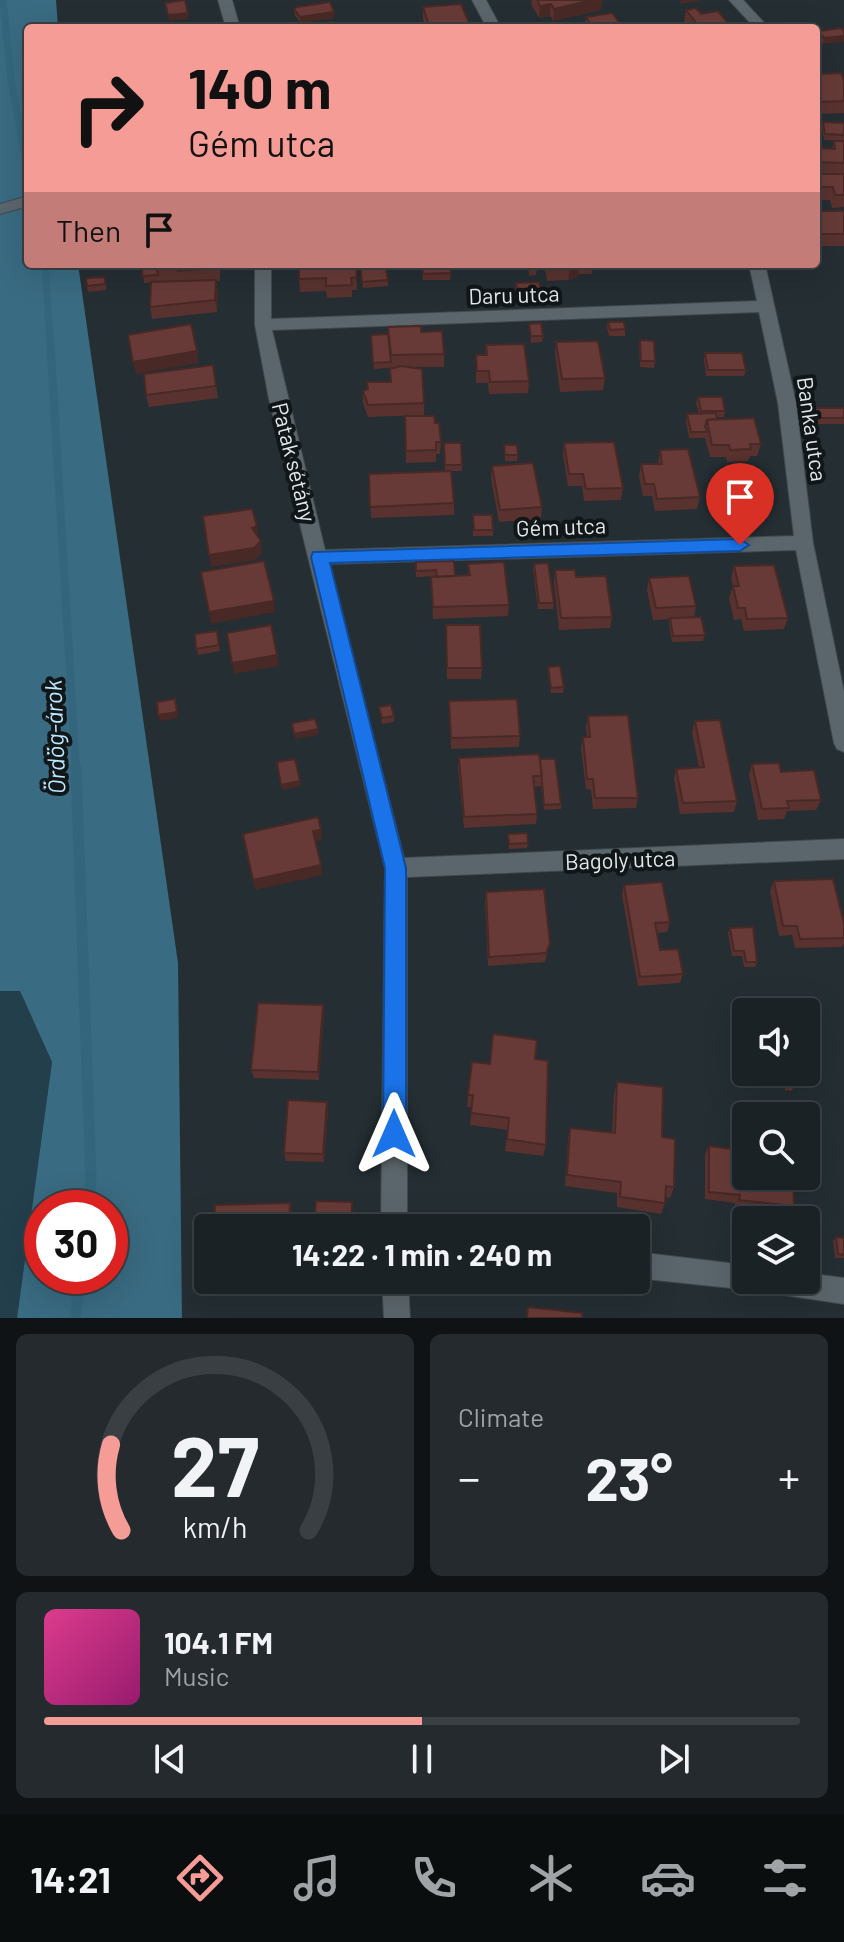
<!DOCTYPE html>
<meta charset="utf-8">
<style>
:root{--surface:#1b2226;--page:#242a2e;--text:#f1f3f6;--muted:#a0a4a7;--line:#393f43;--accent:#f59c96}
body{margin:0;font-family:Barlow,sans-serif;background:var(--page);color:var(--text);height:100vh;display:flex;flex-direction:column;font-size:30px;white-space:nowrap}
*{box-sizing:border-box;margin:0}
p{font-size:26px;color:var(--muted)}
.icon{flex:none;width:44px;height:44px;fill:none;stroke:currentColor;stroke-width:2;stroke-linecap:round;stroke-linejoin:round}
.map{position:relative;height:1318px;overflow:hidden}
.side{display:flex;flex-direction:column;gap:16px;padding:16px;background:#0f1315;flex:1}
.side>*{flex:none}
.top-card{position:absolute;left:24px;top:24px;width:796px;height:244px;border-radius:8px;box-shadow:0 8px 32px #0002,0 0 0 2px var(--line);background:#f59c96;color:#111;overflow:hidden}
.buttons{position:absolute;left:732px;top:998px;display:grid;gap:16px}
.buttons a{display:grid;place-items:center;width:88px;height:88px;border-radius:8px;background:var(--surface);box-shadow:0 8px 32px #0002,0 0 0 2px var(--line);font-size:40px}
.speed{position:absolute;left:24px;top:1190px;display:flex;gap:16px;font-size:40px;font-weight:700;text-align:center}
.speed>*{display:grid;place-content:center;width:104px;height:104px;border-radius:50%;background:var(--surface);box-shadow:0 8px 32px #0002,0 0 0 2px var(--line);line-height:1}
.speed .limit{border:12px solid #d22;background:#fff;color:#111}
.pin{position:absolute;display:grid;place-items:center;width:68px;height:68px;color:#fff;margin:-82px -34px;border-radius:50% 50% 50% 0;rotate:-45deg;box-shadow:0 0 8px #0007}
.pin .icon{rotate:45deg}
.me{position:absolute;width:88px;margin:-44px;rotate:0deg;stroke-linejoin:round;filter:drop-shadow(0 0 6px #0008)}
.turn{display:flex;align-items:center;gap:28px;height:168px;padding:0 32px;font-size:36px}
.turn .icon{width:104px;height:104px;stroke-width:2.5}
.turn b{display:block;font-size:56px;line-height:68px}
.then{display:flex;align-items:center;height:76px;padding:0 32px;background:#0003;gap:16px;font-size:30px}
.big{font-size:60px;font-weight:700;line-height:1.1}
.side .tile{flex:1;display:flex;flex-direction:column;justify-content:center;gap:12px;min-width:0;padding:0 28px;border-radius:12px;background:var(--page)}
.side .dial{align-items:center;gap:0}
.dial svg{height:208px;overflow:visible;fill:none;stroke:var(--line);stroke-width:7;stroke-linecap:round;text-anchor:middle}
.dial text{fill:var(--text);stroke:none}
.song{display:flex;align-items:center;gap:24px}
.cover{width:96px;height:96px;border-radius:12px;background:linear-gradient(135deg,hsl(330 70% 55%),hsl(320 70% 35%))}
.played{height:8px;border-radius:4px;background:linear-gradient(90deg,var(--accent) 50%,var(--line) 50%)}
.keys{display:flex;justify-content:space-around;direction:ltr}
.heat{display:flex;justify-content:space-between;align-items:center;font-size:44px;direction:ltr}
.side .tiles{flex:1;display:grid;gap:16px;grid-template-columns:1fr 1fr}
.tile:last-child{grid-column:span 2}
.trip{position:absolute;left:194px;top:1214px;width:456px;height:80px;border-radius:8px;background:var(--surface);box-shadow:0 8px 32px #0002,0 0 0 2px var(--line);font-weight:700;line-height:80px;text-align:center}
.dock{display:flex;height:128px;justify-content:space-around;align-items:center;background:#0b0e0f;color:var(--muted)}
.dock .icon{width:56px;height:56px}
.dock .selected{color:var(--accent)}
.dock b{font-size:36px;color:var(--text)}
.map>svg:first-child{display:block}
.green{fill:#233f4c}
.forest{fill:#396b82;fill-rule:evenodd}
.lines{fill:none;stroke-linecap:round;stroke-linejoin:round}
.stream-far2{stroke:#33667c;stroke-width:7}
.stream-far1{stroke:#33667c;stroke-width:8}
.stream{stroke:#33667c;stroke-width:11}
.street-casing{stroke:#40494d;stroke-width:2}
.street{fill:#5b666c;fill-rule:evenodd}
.wall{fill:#59322f}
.shaded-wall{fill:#482926}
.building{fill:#673a37;stroke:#482926;stroke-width:2}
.route{fill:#1a73e8;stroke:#114b97;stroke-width:2}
.labels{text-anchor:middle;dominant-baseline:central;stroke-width:8;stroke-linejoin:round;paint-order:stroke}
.street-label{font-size:22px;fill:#e2e9ec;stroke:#111618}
.water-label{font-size:24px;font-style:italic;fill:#bae8ff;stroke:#111618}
</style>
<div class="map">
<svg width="844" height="1318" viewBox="0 0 844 1318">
<rect width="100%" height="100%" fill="#242e33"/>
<path class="green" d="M0,991H20L52,1062L17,1318H0Z"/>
<path class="forest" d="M0,0H56L58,28H28V264H78L178,963L182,1318H17L52,1062L20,991H0ZM42,1208H110V1276H42Z"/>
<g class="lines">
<path class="stream-far2" d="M3,0L11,80L28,172
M45,264L50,339"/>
<path class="stream-far1" d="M50,337L76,770"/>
<path class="stream" d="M76,768L91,1179L88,1208
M75,1318L80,1276"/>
<g class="street-casing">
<path id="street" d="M218,0H232L240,28H226Z
M472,0H486L501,28H487Z
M729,0H743L769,28H755Z
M28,196V206L0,214V204Z
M255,264H271V319L757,301L749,264H765L796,403L813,543L844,692V752L837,749L834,743L796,550L329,564L404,858L844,839V859L407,877V1228H381L385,868L269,399L255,325ZM759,312L778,403L794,536L325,550L272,330Z
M636,1252L746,1265V1280H806V1273L844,1278V1304L750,1290L636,1278Z
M382,1280H408L410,1318H384Z"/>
</g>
<use href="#street" class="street"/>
</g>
<path class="wall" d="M532,0H602L601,10L553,21L550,16L539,18L531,4Z
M423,7L470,25V28H426L423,19Z
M294,9L334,18L301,23L295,16Z
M686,10L701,14L732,28H689L684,22Z
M586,17L622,26L621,28H588L585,23Z
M842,28L823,44L818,37L819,31Z
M816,74L844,81V113L816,114Z
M823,122L844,123V141L824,140L822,128Z
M834,141H844V207L832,208L830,200H818L816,194V148L832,149Z
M816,211H844V246H816Z
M142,264H220V281H216L218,292L217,312L152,319L150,307L179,280L144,283Z
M356,264L357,290H352V297L327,298L326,291L300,292L299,279Z
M359,264L388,280V286L363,288Z
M421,264L451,273L450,280H423Z
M499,264H527L526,268L500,269Z
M528,264L537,269L536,275L529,276Z
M544,264H593L592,274H578V277L568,280L547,281Z
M106,283V290L88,292L87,286Z
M516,283L542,296L541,303L518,304L515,290Z
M608,322L625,329V336H609L607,329Z
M529,324L543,336L542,342L531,343Z
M421,332L444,354V367H408L424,403V415L368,417L363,403V391L391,382L398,367L374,369L371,335Z
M640,340L655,361L654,368L640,367L639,347Z
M556,342L605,378L603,390L560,392L555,354Z
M486,345L529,381L528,393L489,394L488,383H476V355H485Z
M705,353L746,370L744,376H706L704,360Z
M213,365L218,398L149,407L146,395Z
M698,397L725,411L724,417H717V419L761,444L757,456H750L748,461L727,462L726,457H710L705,438H689L686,420L687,414L699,413L696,403Z
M804,408H844V424H805L802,414Z
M405,416L435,423L441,442L440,454H436V462L406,463Z
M444,443L462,465V471H451L454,503V515L371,518L369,474L445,471Z
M564,443L623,488L621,500L584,501L582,486H568L563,455Z
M504,445L518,455L517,461H505Z
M660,450L700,497L697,509L655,511L652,496H643L639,476L641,464H658Z
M492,466L542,507L541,519L499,522L491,478Z
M473,515L493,530V536H473Z
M416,562L455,576L468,575V564L509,605L508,616L433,619L431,577L436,576L416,577Z
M534,564L554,603L553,609H538L533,570Z
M734,566L788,618L784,629L744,631L741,619L734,620L729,598L733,586L731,578Z
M555,570L576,577L612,617L610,628L559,630L554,582Z
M649,578L696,606L694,617L705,635L703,641L672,642L669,624L670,619L653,620L647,590Z
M446,625L482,668L481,679H447Z
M217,631L220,651L198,655L195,634Z
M548,667L564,687L563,693H551L548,673Z
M449,701L520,736L519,747L451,749Z
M379,707L394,716V722L382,724Z
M588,716L638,798L636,808L593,809L591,790L586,789L581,748L583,737H587L586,727Z
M695,721L737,801L734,812L680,814L674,779L676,769L699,768L692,732Z
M459,758L540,759L561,804V809L544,810L541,786L534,787L537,814L536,824L464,828L458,769Z
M752,764L781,772L821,800L816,810L787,811L784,819L758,820L749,775Z
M508,834L528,843L527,848L509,849Z
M774,881L844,923V944L842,947L795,948L792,935L779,936L770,891Z
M624,885L670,922L667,932L657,933L660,950L683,974L680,983L638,986L622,895Z
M486,892L550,943L545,962L488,966L485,902Z
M730,928L757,962L755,967H744L742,956H732L728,933Z
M323,1005L324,1014L319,1080L254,1078L251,1070Z
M535,1059L546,1145L543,1156L505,1151L508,1130L470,1125L472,1107H467L468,1095L490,1064Z
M765,1072H792L794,1087L791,1091L785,1090L784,1077L765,1075Z
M617,1082L662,1137L674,1187L670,1198L666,1197L665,1203L661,1214L617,1207V1193L565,1186L568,1139L570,1128L612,1133L614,1094Z
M327,1102L328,1110L324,1162L286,1161L284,1153Z
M740,1113L794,1206L792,1210L806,1220H788V1213L735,1207V1203L705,1199V1154L709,1146L737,1149L736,1121Z
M836,1237L844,1238V1258H835L833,1241Z
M290,1280L289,1292L213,1294L210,1287Z
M348,1280V1295L328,1296L327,1293Z"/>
<path class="shaded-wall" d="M592,0H602L601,10L553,21L554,9Z
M681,0H703L680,4Z
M551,4L550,16L539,18L540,6Z
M334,12V18L301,23L300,17Z
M188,13V19L169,21L168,15Z
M844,36V42L823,44L824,38Z
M579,265L578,277L568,280L570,268Z
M216,280L218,292L217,312L215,300Z
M197,351L199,363L136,374L133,362Z
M257,526L258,538L252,528Z
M261,541L262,553L256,560L211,567L209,555Z
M274,601L275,612L211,624L209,612Z
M277,655L279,666L234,674L232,663Z
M176,705L178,718L160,721L158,715Z
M318,729V735L295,739L294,734Z
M300,781L301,786L282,790L281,785Z
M321,830L322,840L314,842L313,831Z
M321,865L323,875L255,890L253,880Z
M323,1005L324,1014L319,1080L318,1072Z
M327,1102L328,1110L324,1162L323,1154Z
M290,1203L292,1210L291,1228H289Z"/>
<path class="building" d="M185,0L188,13L168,15L165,3Z
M537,0H592L554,9L551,4L540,6Z
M330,2L334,12L300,17L294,9L297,7Z
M461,4L470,25L430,28L423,7Z
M696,8L701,14L718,11L732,28H700L686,10Z
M612,13L622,26L611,28H593L586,17Z
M333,22L334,26L345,24L347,28H305V25Z
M162,23L163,28H119L118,26Z
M264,24L265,28H244V27Z
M842,28L844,31V36L824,38L819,31Z
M841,73L844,81V101L816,102V74Z
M823,122L844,123V135L825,134Z
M834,141H844V163L816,162V148L835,149Z
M817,174H844V195H835L833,187H821Z
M816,211H844V234H818L816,228Z
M142,264H156L158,275L142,276Z
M156,264H218L219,268L178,271V268L157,269Z
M299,264H356L357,277L351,278L352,285L326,286V278L299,279Z
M360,264H385L388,280L362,282Z
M422,264H450L451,273L423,274Z
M528,264H536L537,269H529Z
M547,264H579V265L570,268L548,269Z
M105,277V284L87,286L86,278Z
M216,280L215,300L150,307L151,282Z
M539,282L542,296L518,298L516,283Z
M608,322H624L625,329L610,330Z
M541,323L543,336H531L529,324Z
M191,324L197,351L133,362L128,335Z
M421,326V332L442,331L444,354L391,355L388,327Z
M388,334L391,362L373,363L371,335Z
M640,340L654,341L655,361H641Z
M598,341L605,378L562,379L556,342Z
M524,344L529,381L490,382L489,371H477L476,355H487L486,345Z
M705,353H742L746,370H708Z
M213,365L216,386L146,395L144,374Z
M401,366L422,369L424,403L368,405L363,391L368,389L367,382H391L390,369Z
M698,397H722L725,411H701Z
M804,408H844V418H806Z
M716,413L717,419L707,420L705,426L707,432H691L687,414Z
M405,416H434L435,423H439L441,442H436V450L406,451Z
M754,418L761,444H750L751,449L730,450L729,445H712L707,420Z
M614,442L623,488L586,489L583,474H569L564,443Z
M444,443H461L462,465H445Z
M504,445H517L518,455H505Z
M688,449L700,497L657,499L654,484H645L641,464H662L660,450Z
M533,463L542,507L500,510L492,466Z
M451,471L454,503L370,507L369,474Z
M252,509L257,526L252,528L261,541L254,548L209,555L203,516Z
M473,515H492L493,530H474Z
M264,561L274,601L209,612L201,572Z
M454,561L455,576L437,577L436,570L416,571V562Z
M504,562L509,605L433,607L431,577L470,575L468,564Z
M548,563L554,603H539L534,564Z
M774,565L788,618L747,619L745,608H738L733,586H739L734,566Z
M555,570H575L576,577L606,576L612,617L561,618Z
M689,576L696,606L656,608L649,578Z
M701,617L705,635L673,636L670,618Z
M271,625L277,655L232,663L227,633Z
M446,625H480L482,668H447Z
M217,631L219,645L196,649L195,634Z
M560,666L564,687L551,688L548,667Z
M175,699L177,712L158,715L157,702Z
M517,699L520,736L451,738L449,701Z
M391,705L394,716L382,718L379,707Z
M628,715L638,798H595L593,779H587L583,737H590L588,716Z
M315,719L318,729L294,734L292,723Z
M720,720L737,801L683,803L676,769L704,767L695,721Z
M539,754L542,776H533L537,814L464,817L459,758Z
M295,759L300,781L281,785L277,762Z
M540,759H555L561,804L544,805Z
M779,763L781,772L814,770L821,800L787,801L789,808L762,809L752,764Z
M318,817L321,830L313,831L321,865L253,880L243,834Z
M527,833L528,843L509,844L508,834Z
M833,879L844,923V938L800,939L797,926H783L774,881Z
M662,882L670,922L655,923L660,950L678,949L683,974L640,977L624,885Z
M544,889L550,943L546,953L489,957L486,892Z
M753,927L757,962H746L744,951H734L730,928Z
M258,1003L323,1005L318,1072L251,1070Z
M493,1034L537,1040L535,1059L548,1061L546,1145L507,1139L509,1118L471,1113L473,1095H468L472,1062L490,1064Z
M776,1072H792L794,1087L787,1086L786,1073Z
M617,1082L663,1087L662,1137L675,1139L674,1187L666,1186L665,1203L620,1197L621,1182L567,1175L570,1128L615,1133Z
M288,1100L327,1102L323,1154L284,1153Z
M740,1113L764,1116H746V1176H793L794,1206L739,1200L740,1195L709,1192V1146L741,1150Z
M316,1201L352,1202L351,1228H314Z
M290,1203L289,1228H214L215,1205Z
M791,1209L805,1211L806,1220H791Z
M616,1218L634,1221V1228H616Z
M836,1237L844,1238V1255L838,1254Z
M211,1280H288L287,1285L210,1287Z
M327,1280H348V1292L327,1293Z
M528,1307L582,1313V1318H527Z"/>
<path class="route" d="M740,539L749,545L740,551L330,563L406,868V1134L402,1142L394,1145L386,1142L383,1134L385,868L311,557L313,552Z"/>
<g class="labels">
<g class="street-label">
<text transform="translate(514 294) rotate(-2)">Daru utca</text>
<text transform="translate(813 429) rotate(82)">Banka utca</text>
<text transform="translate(295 462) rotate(76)">Patak sétány</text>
<text transform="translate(561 526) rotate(-2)">Gém utca</text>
<text transform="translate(620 859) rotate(-2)">Bagoly utca</text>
</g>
<g class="water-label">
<text transform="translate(54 737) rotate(-92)">Ördög-árok</text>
</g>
</g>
</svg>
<div class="buttons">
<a><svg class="icon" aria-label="sound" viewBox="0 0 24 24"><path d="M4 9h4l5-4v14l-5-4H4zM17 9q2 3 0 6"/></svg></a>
<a><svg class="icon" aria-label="search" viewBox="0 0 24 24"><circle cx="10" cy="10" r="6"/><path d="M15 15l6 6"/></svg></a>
<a><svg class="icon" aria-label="layers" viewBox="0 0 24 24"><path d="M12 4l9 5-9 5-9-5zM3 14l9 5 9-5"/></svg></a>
</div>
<div class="speed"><div class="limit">30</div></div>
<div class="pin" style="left:740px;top:545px;background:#d93025"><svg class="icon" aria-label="arrive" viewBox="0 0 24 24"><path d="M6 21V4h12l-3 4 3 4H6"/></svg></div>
<svg class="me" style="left:394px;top:1134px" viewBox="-20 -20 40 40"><path d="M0-17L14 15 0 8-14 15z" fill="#1a73e8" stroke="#fff" stroke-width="4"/></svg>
<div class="trip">14:22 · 1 min · 240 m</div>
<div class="top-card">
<div class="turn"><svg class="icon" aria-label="right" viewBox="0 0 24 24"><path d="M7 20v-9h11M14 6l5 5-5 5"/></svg><div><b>140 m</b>Gém utca</div></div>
<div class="then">Then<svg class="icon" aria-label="arrive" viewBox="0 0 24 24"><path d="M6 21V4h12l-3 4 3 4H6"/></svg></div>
</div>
</div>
<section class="side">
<div class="tiles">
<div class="tile dial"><svg viewBox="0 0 100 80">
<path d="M14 69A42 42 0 1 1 86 69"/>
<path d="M14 69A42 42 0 0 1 10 36" stroke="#f59c96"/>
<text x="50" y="56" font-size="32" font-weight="700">27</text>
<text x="50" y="72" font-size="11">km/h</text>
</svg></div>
<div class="tile"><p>Climate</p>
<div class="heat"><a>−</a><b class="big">23°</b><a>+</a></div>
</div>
<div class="tile">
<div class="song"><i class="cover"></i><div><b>104.1 FM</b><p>Music</p></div></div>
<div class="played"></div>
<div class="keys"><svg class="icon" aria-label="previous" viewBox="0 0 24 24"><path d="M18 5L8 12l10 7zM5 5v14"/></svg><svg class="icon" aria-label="pause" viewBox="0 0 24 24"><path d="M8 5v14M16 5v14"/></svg><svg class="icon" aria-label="next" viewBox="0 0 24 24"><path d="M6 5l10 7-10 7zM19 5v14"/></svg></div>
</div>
</div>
</section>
<nav class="dock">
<b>14:21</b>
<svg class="icon selected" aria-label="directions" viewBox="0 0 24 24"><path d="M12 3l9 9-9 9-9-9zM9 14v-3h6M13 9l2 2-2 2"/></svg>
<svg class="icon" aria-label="music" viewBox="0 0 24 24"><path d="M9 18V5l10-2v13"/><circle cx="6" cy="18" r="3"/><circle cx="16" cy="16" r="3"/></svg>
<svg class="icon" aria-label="phone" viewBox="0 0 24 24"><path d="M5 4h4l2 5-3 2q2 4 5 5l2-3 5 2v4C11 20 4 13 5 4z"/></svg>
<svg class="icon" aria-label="climate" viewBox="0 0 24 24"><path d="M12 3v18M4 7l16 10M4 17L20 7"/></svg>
<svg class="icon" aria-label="car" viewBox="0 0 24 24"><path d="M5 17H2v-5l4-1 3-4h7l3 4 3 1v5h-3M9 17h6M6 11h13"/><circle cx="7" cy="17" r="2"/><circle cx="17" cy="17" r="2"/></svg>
<svg class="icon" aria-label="filters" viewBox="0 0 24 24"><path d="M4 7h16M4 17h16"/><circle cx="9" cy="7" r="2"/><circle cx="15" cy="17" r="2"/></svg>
</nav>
